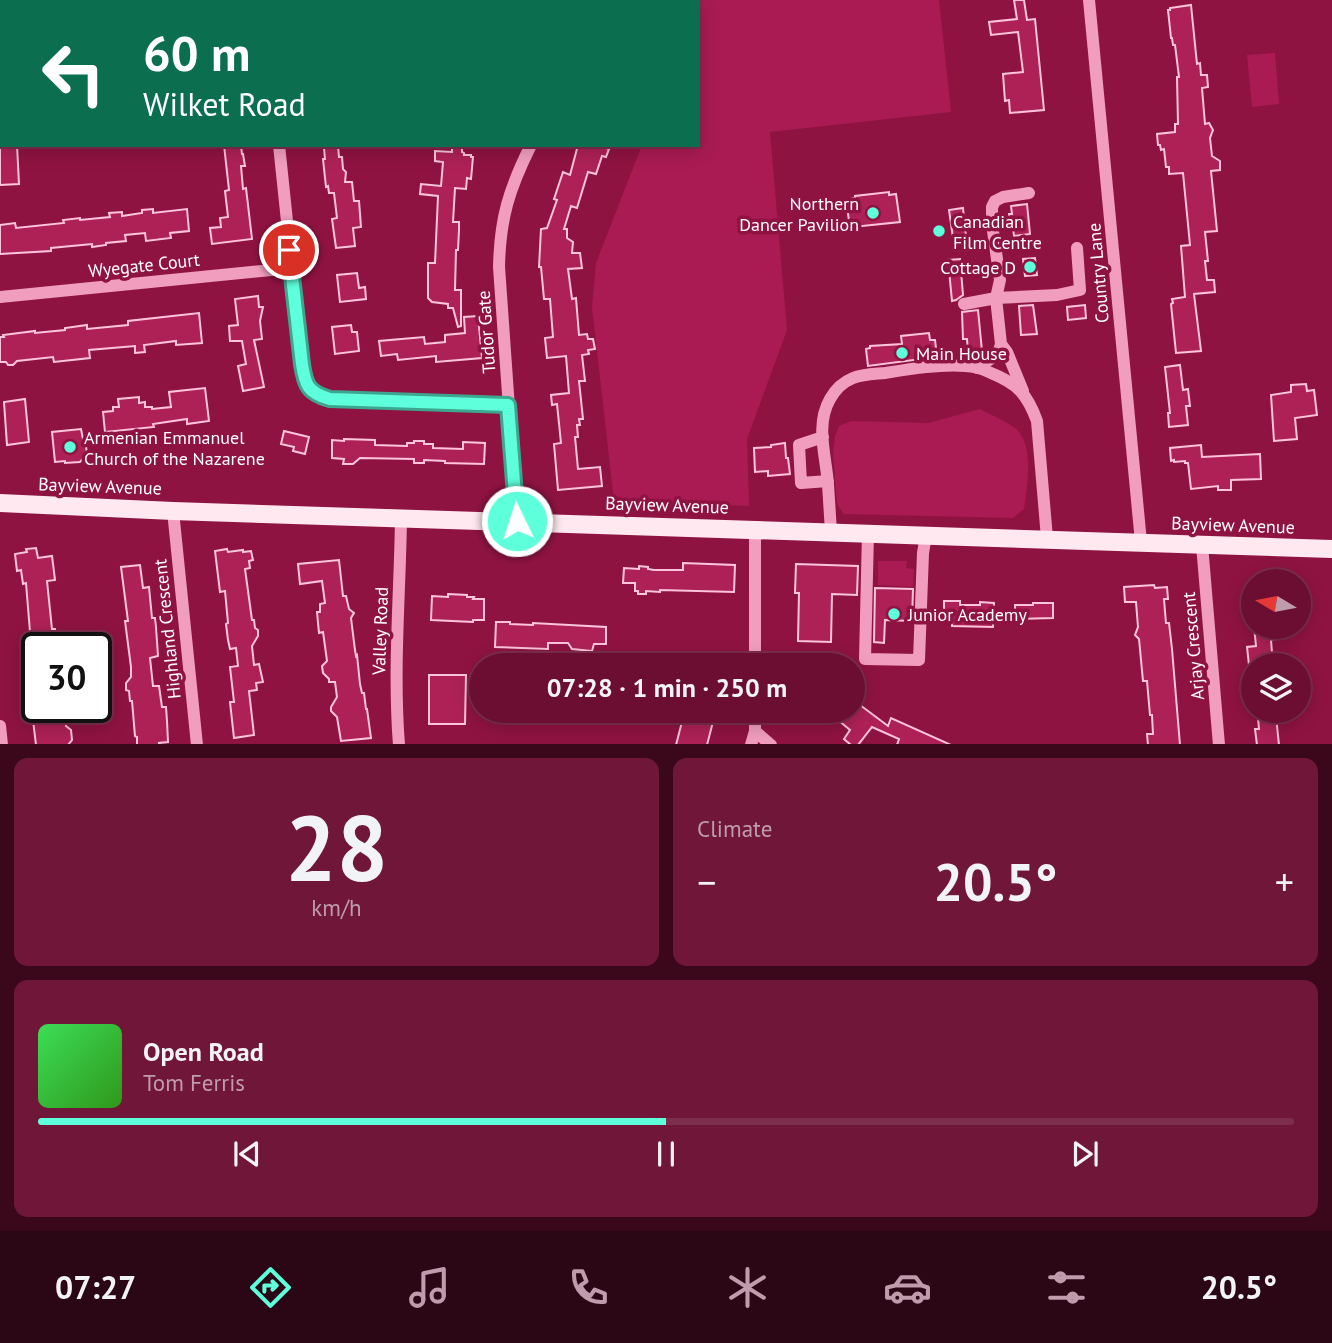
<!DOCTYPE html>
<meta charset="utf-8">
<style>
:root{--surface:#6b0e31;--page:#701739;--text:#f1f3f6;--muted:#be9cab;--line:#7e2e4d;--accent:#5effdb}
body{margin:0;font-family:"PT Sans",sans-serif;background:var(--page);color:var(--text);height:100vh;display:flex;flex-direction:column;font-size:26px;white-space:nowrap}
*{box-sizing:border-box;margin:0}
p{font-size:23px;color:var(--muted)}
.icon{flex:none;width:38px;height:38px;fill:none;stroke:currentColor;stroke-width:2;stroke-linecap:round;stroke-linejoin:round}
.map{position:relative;height:744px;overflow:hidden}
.details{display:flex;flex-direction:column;gap:14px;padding:14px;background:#3b081b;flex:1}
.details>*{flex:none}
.guide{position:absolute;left:0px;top:0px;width:700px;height:147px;box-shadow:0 4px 18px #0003,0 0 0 2px var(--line);background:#0b6e4f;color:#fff;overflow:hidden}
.needle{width:46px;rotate:280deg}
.buttons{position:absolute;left:1241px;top:569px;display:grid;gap:14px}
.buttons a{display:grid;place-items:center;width:70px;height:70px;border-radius:50%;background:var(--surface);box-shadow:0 4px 18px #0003,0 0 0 2px var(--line);font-size:35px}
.speed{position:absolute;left:21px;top:632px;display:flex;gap:14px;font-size:35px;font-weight:700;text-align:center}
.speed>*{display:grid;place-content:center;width:91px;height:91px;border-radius:50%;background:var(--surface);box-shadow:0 4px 18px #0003,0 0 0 2px var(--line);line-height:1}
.speed .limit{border:4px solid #111;border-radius:10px;background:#fff;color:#111}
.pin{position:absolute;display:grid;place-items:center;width:60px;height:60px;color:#fff;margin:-30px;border:4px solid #fff;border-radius:50%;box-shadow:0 2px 7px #0007}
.me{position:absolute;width:77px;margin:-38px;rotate:356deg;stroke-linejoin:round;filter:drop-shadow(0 0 5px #0008)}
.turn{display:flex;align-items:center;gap:24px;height:147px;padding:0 28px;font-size:32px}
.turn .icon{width:91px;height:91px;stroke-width:2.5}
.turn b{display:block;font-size:49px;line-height:60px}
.big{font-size:52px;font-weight:700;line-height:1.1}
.details .card{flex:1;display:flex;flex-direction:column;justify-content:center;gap:10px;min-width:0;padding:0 24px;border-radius:14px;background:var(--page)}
.details .dial{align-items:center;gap:0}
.dial b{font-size:91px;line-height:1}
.song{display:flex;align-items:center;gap:21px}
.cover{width:84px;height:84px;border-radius:10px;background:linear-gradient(135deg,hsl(130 70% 55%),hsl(110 70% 35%))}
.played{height:7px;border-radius:4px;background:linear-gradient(90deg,var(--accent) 50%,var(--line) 50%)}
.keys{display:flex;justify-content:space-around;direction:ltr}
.heat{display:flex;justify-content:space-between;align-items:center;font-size:38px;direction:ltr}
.details .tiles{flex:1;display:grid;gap:14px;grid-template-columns:1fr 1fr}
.card:last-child{grid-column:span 2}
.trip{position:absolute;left:469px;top:653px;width:396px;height:70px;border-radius:35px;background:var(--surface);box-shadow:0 4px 18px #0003,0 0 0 2px var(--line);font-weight:700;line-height:70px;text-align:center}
.tabs{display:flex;height:112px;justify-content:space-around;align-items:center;background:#2b0614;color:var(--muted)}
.tabs .icon{width:49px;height:49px}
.tabs .on{color:var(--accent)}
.tabs b{font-size:32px;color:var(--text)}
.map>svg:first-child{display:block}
.green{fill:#a91b52}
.building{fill:#ae2157;stroke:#fcc5db;stroke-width:2}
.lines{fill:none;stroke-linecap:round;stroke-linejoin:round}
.minor{stroke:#f19ebe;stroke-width:12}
.major{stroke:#ffe8f0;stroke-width:18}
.route-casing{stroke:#3da68e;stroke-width:18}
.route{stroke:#5effdb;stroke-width:12}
.poi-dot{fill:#5effdb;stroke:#8f1341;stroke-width:2.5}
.labels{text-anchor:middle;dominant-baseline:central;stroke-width:7;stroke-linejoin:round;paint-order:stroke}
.poi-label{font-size:18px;fill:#fff;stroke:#8f1341;text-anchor:start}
.street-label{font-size:18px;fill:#fff;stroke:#8f1341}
</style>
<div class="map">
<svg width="1332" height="745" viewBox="0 0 1332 745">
<rect width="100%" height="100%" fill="#8f1341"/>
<path class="green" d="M618,0H939L951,112L770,132L787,330L747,439L749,506L614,501L592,307L596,263L642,145H698V2H619Z
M1275,53L1279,104L1252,107L1247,55Z
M980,409C991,415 1004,420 1015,428C1035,444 1027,487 1024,509L1013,518L844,514L837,504L833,453L835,436L839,426L851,421L928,423Z
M878,561H907L906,568L914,569L913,587L878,585Z"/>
<path class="building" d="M1014,0H1024L1027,20L1035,19L1044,110L1010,113L1009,100L1005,101L1003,74L1023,72L1018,32L991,35L989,22L1017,19Z
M1191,5L1197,64L1200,63L1201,75H1207L1208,87L1202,88L1205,124L1209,123L1213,130L1210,138L1212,156L1220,161V170L1211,171L1217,231L1205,232L1208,261H1205L1207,280H1214L1215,292L1194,294L1201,351L1176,353L1171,304L1173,303L1172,299L1185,297L1181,246L1190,245L1183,173L1169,174V167H1166L1164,149L1161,150L1160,145H1158L1157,134L1175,132V124H1178L1177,77H1179L1175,45H1173L1172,38H1171L1168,10H1170V8Z
M0,145H17L19,184L0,185Z
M224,145H241L242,154H243L245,166H241L243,189L246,188L252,239L212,244L210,228L221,227L220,218L228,217L225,191L229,190Z
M452,145L462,146V152L464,153V155H471V157H473L471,179L467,178L466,189L455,188L453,222H459V230L458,250H456L455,290H461V326L458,327L453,308H448V304L432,302L428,298V263H435L438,196L420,194L421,184L441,186L443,162L435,161V151L452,152Z
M578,145H607L606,148L609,149L606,157L602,156L596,174L588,172L577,208L571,206L564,229H567V238L573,242L572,253H580L582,268L568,269L572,299L576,298L579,335L587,334L588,339H593L595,349L588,350L589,354L582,355L585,381H579L583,419H579L580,425H577L578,437H575L578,469L600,467L602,486L558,490L554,444L561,443L557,404L552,405L551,395L569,393L566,356L547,358L545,338L553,337L550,299H544L541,267H539L541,229L547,228L557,200L554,199L563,172L570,175Z
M338,146L339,157H342L343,169L346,172L345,182H352L354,201H359L361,227L353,228L355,246L336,248L332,219L337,218L334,193H329L328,186L326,187L323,159H325L324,148Z
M889,192V195L896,194L900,222L853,227V220L849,221L847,206H851L850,199L855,198V196Z
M1027,204L1030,234L1014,236L1013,228H1011L1009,214H1012L1011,206Z
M963,208L966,237L953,238L949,210Z
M153,209V213L187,209L189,231L170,233L171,238L146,241L145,233L125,235L126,241L106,243V245L92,247V244L51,248V251L0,254V225L15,223L16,228L64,223L63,220L80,218V220L110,217L109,213L122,212V216L142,213V210Z
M1035,258L1037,275L1025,276L1023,259Z
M960,259L963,295L956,300L952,301L948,260Z
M357,273L359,288L365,287L366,299L340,302L337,275Z
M258,296L259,307H263L260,321L262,339L254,340L264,387L243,391L238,366L246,364L242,341H230L229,326L238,325L235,299Z
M1033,305L1037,334L1021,335L1019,306Z
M1085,305L1086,318L1068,320L1067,307Z
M978,310L982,351L968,352L967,339H963L962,312Z
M199,313L202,343L176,345V341L144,345L145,352L135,353V346L89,350L90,358L54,362L53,357L17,361L13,365H8L6,362H0V337H4L3,335L35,331V333L65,330V328L87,325V329L128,325V321Z
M478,316L482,358L436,362V356L398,360L397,354L381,356L379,341L424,337L425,344L445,342V335L465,333L464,317Z
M351,325L352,332H357L359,351L335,354L332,327Z
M929,333L930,340H935L937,357L868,366L866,349L870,348V346L902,344L901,336Z
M1180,365L1183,390L1188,389L1190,406H1186L1188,425L1169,427L1168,413H1170L1165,367Z
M1306,384L1307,391L1314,390L1317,415L1295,418L1297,439L1274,441L1271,395L1291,392V385Z
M205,388L209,421L187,424V419L153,424L154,427L105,432L103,412L113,411V407H119L118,399L139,397V403L145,402V407H152V409L171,407L169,392Z
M25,399L29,442L7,445L4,402Z
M81,429L83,439H85L87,454L80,462L65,463V461L55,462L52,432Z
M284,431L309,437L305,454L293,451L294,447L281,444Z
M344,439L375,440V445L407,446V443H414V441H424V444H433V448L463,449V442L485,443L484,464L445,463V461L424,460V463H414V459L360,458L353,464H343L344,459L332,458V440L344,441Z
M785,443L786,458H788L790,474L768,476V471L755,472L754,448L771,447V445Z
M1201,445L1202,457L1260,454L1261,479L1231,480V490H1218V486L1191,489L1188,463H1185V461L1174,462V460L1171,461L1170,448Z
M36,548L38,558L52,556L55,580L47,581L52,629H55L58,648H37V649L28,650L26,633L30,632L26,583L23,584L21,570L17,571L15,554L27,552L26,549Z
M227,549L228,552L243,550V552L251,551L253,560L249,561L250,568L245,569L252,620H254L255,628L258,630V636L252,646L254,665L259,664L263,682L256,683L257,690L249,691L254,735L234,738L230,702H234L230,667L238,666L236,648L230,649L228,640L226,624L228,623L225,591L220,592L215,551Z
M339,560L343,596H346L349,609L354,613L351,618L355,650L356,656L357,655L360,684L362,693H364L366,709H367L371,738L341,741L337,717L331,711V707L337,697L335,682H329V679L323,673L322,666L327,661L324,639L323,632L319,633L317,612H320V604L325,603L322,581L300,584L298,564Z
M683,563L735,565L734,592L660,590V592L646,591V594H638V591H635V583H623L624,568L639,569V566L648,567V569L654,570H683Z
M796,564L858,566L857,595L832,594L831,642L798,641L799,593H795Z
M140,565L143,588L149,587L152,618H155L156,627L158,656L150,658L153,686H159L162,707H166L167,721L168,742L159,743V745H137V737L135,736L132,701H130L129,691L126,690V683L131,677V667L125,621H128L121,567Z
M1154,585L1155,588L1167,587L1168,599H1164L1166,623H1169L1172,649L1180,745H1148L1147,734H1153L1152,715H1150L1147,681H1143L1139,639L1135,635L1138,627L1136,602H1125L1124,587Z
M875,588L913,589L912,621L885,620L884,643L874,642Z
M448,594L467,595V597H474L473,599H484V620H473V622L431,620L432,596L448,597Z
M944,601H960V605H980V602L994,603L993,627L952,626V619H944Z
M1033,603H1053V618L1015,619V605H1033Z
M496,622H510V624L533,625V623L606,627V644H594L592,651L572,649L568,643H548V649L495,647Z
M1254,626H1275L1277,639L1271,640L1273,665H1249L1247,647L1256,646Z
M429,675H466L465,724H429Z
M852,699L888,726L891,718L951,745H897L899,739L872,727L858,745H851L844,739L850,730L826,710H852Z
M37,707H64L66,726L71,730L72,740L68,745H36L33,720L39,719Z
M685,710H712L711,713L715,714L707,745H676Z
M1276,716L1279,745H1257L1255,729H1259L1258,718Z"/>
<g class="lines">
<path class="minor" d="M496,0L497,2
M1089,0L1141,542
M229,2L230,0
M0,94L2,93
M279,145L302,364C305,385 308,393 330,399L508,405
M0,297L291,268
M964,304L996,298L1057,295L1080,290L1077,248
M1001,344L1007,352L1023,391
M977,368L998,354L1001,344L996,298L1000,280L992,224V207L995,201L1003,197L1029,193
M823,437L799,445L801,483L828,481
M173,511L197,745
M517,521L499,267C500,218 509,189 531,145
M755,529V665
M831,532C830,516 829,500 828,484C826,456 815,425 830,399C835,390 843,382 853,378C863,374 875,374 885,373C910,369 940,364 965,366C974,366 983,369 991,373C1018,384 1027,394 1037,421L1047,538
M868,533L865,659L919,660L923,553L926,535
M1202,545L1219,745
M755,710V731L771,745
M0,726L2,745
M399,745C393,669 400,594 401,518
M751,745L755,731"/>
<path class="major" d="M0,503L173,511L1332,549"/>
</g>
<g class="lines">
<g class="route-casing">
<path id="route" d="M289,250L302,364C305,385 308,393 330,399L508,405L517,521"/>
</g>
<use href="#route" class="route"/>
</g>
<g class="poi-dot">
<circle cx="873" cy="213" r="7"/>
<circle cx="939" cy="231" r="7"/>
<circle cx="1030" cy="267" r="7"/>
<circle cx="902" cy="353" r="7"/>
<circle cx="70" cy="447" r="7"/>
<circle cx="894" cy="614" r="7"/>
</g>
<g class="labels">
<g class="poi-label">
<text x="859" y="203" text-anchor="end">Northern<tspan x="859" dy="21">Dancer Pavilion</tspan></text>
<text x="953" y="221">Canadian<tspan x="953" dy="21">Film Centre</tspan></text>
<text x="1016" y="267" text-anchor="end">Cottage D</text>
<text x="916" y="353">Main House</text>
<text x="84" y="437">Armenian Emmanuel<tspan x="84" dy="21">Church of the Nazarene</tspan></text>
<text x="908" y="614">Junior Academy</text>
</g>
<g class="street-label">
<text transform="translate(144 265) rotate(-6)">Wyegate Court</text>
<text transform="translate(1098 273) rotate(-95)">Country Lane</text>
<text transform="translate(486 332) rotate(-94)">Tudor Gate</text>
<text transform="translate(100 486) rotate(2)">Bayview Avenue</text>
<text transform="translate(667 505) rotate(2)">Bayview Avenue</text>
<text transform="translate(1233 525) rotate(2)">Bayview Avenue</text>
<text transform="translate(167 629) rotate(-96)">Highland Crescent</text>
<text transform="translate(380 631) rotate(-88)">Valley Road</text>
<text transform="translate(1193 646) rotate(-95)">Arjay Crescent</text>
</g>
</g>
</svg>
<div class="buttons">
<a><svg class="needle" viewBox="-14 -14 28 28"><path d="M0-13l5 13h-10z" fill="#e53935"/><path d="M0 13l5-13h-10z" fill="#be9cab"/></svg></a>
<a><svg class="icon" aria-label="layers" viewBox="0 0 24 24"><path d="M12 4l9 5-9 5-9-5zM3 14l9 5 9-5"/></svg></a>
</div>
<div class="speed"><div class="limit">30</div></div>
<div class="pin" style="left:289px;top:250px;background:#d93025"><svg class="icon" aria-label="arrive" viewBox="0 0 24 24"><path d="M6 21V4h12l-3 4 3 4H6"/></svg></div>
<svg class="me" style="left:517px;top:521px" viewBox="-20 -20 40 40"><circle r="17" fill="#5effdb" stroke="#fff" stroke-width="3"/><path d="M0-11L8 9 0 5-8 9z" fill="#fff"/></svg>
<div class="trip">07:28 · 1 min · 250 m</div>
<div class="guide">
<div class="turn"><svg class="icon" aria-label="left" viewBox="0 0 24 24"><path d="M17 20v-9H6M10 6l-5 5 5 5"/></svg><div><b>60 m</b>Wilket Road</div></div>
</div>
</div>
<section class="details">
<div class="tiles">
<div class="card dial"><b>28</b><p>km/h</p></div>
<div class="card"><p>Climate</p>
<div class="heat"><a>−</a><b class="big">20.5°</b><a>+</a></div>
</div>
<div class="card">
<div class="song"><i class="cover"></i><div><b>Open Road</b><p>Tom Ferris</p></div></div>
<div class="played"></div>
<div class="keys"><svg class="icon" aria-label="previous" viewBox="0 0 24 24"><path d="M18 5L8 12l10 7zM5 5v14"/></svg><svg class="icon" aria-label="pause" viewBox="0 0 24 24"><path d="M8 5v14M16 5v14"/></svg><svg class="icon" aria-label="next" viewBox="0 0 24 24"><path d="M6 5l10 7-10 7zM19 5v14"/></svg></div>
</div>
</div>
</section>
<nav class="tabs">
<b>07:27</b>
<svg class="icon on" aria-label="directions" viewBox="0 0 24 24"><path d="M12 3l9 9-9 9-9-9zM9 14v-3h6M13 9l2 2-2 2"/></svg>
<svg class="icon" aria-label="music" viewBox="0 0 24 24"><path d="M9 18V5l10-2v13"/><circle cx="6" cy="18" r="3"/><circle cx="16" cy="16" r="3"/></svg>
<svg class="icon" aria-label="phone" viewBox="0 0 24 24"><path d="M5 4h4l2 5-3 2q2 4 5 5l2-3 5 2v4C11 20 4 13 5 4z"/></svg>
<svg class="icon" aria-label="climate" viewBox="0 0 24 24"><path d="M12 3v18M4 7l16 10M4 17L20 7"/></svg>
<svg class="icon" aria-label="car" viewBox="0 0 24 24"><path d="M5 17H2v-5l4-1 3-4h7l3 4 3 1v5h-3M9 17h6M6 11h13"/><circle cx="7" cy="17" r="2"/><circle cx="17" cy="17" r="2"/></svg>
<svg class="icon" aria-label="filters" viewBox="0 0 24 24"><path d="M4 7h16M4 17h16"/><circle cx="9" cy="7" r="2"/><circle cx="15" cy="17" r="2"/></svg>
<b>20.5°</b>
</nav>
